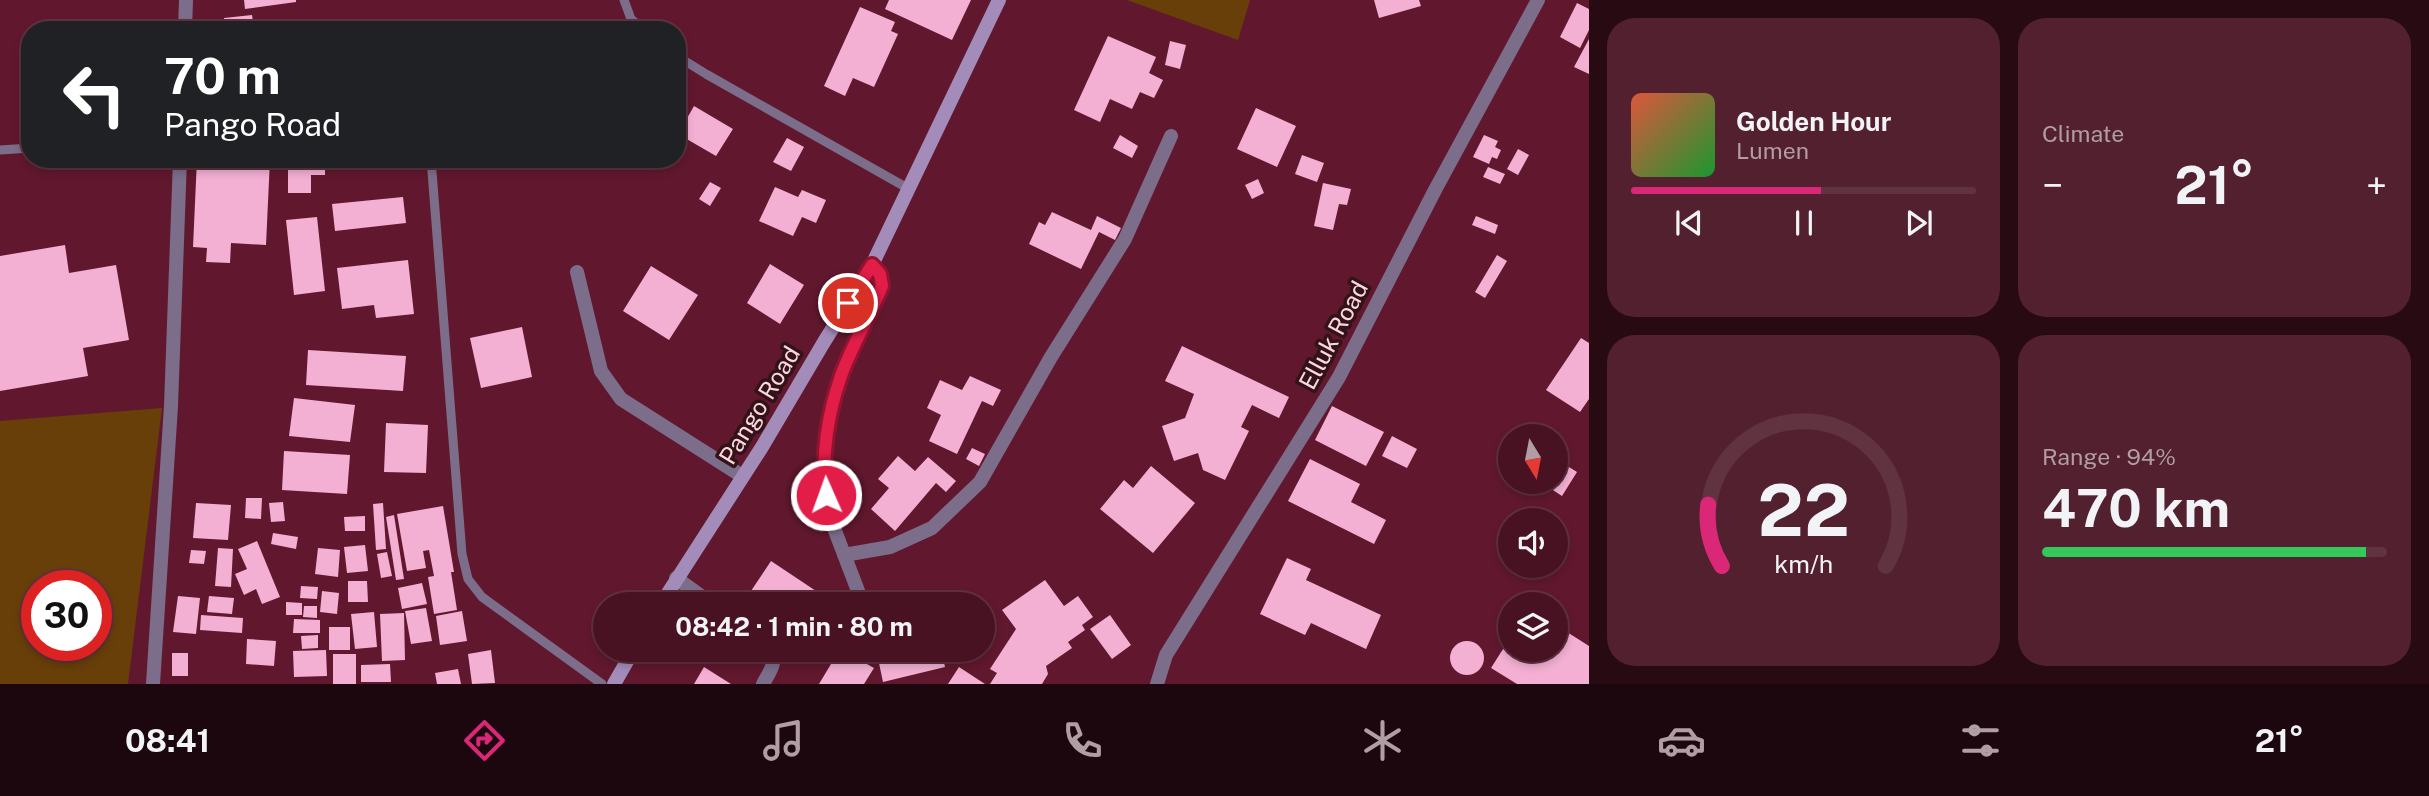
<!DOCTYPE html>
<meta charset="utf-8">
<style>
:root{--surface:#491222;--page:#53202f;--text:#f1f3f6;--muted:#b19ea5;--line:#613240;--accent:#db2777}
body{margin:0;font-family:"Public Sans",sans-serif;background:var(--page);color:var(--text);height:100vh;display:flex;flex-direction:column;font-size:26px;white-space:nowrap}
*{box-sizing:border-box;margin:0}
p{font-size:23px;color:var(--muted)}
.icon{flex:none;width:38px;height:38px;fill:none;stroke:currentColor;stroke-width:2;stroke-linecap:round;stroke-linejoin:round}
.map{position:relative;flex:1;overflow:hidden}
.details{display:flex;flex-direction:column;gap:18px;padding:18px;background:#280a13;width:840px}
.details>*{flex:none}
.banner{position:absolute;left:21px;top:21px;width:665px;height:147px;border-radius:28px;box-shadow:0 4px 10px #0003,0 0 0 2px var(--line);background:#202124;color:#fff;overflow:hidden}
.needle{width:46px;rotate:170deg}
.fabs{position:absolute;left:1498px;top:424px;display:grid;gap:14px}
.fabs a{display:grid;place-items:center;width:70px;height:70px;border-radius:50%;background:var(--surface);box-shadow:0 4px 10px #0003,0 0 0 2px var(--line);font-size:35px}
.speed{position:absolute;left:21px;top:570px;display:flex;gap:14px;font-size:35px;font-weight:700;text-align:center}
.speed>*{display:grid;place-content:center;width:91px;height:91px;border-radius:50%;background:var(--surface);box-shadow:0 4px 10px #0003,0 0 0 2px var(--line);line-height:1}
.speed .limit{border:10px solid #d22;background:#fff;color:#111}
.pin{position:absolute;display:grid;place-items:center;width:60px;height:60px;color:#fff;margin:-30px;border:4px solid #fff;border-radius:50%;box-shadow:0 2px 7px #0007}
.me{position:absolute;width:77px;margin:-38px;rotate:358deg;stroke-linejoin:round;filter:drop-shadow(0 0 5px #0008)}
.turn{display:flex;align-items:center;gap:24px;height:147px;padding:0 28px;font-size:32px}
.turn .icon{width:91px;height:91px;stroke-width:2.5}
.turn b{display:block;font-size:49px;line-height:60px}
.big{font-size:52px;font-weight:700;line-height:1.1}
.details .card{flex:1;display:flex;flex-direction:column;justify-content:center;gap:10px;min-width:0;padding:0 24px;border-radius:28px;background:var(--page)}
.details .dial{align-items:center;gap:0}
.dial svg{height:182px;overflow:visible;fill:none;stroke:var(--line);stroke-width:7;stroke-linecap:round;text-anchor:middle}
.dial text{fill:var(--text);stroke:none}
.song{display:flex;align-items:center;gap:21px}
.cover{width:84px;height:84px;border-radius:10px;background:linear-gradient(135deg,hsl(10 70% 55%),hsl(130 70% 35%))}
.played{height:7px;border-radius:4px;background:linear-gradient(90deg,var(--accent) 55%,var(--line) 55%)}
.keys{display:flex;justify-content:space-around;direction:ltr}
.heat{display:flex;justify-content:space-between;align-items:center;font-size:38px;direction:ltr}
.charge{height:10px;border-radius:5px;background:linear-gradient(90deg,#34c759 94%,var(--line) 0)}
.details .tiles{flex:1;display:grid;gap:18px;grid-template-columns:repeat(2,1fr)}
.trip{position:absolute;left:593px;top:592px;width:402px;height:70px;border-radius:35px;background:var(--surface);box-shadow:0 4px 10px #0003,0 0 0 2px var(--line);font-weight:700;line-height:70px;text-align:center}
.tabs{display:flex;height:112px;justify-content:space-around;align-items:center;background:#1d070e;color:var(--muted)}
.tabs .icon{width:49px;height:49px}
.tabs .selected{color:var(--accent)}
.tabs b{font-size:32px;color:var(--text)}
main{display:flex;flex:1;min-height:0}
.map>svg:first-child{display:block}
.green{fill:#683f09;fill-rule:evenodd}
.building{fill:#f3b0d3}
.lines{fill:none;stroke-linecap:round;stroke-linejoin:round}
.lane{stroke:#7c6e8b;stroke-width:9}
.street{stroke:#7c6e8b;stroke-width:14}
.secondary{stroke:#a38cba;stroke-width:14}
.route-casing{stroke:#92132f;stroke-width:18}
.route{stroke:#e11d48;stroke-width:12}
.labels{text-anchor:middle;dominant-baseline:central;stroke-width:7;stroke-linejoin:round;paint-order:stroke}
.street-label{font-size:24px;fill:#fcd7dd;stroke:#33131a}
</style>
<main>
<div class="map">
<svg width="1589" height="684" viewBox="0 0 1589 684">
<rect width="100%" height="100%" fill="#61182e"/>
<path class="green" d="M1127,0H1250L1238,40Z
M162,408L128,684H0V421ZM37,586H96V646H37Z"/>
<path class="building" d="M244,0H296V2L245,9Z
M889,0H971L952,40L885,9Z
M1374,0H1419L1421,6L1379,18Z
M1577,3L1589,9V30L1580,48L1560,37Z
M860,7L895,22L891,31L898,34L874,87L853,78L845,96L824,86Z
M252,15L254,28L225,30L224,18Z
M386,24L387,30H352V28Z
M1108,36L1156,57L1149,73L1163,80L1154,98L1140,92L1132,109L1110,99L1100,122L1074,110Z
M1589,39V74L1574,67Z
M1170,41L1186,45L1180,69L1165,65Z
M694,106L733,129L716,156L678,134Z
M1256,108L1296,126L1277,167L1237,149Z
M1120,135L1138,146L1132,158L1113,148Z
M1484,135L1498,141L1495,147L1501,150L1497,159L1492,157L1489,164L1473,157Z
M787,138L804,147L791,171L773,162Z
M1518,149L1529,155L1518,175L1507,169Z
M1302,155L1324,163L1317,182L1295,174Z
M197,159H270L266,245L231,243L230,263L206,262L207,248L193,247Z
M288,159H325V175H311V193H288Z
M375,159H400L401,164L376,166Z
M491,159H512L513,164L493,169Z
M1488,167L1505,174L1500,184L1483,177Z
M1258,179L1264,193L1252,199L1245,185Z
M710,182L721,188L710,206L699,199Z
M1323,183L1351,189L1347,205L1339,204L1333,230L1314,226Z
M775,187L798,197L802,190L826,200L816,223L802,217L793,236L759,221Z
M403,197L406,223L335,231L332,204Z
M1052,212L1091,230L1097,216L1121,228L1115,240L1099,232L1081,269L1029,244L1039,222L1045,225Z
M1476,216L1498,225L1495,234L1472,225Z
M317,217L325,291L294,295L286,220Z
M65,245L69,273L116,265L129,340L83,348L88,376L0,391V256Z
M1497,255L1507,261L1485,298L1475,292Z
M408,260L414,314L376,318L374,305L342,309L337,268Z
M770,264L804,285L780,324L747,303Z
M651,266L698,295L669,340L623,311Z
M522,327L532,377L481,388L470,338Z
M1581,338L1589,343V399L1580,412L1546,390Z
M1182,346L1289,397L1279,418L1252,405L1241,427L1249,431L1225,480L1203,470L1198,453L1174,461L1162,426L1185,418L1194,394L1165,381Z
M308,350L406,356L403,391L306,385Z
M970,376L1001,390L993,406L982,401L957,454L929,441L941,415L927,408L940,380L962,390Z
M294,398L355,405L350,442L289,436Z
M1332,406L1384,432L1366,466L1315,440Z
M386,423L428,425L426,473L384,472Z
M1392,436L1417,449L1407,468L1382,456Z
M972,448L985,454L979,466L966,459Z
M284,451L350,455L347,494L282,490Z
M898,456L915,471L928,457L956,481L946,492L936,483L895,531L871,509L889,488L878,479Z
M1310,459L1360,484L1351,502L1386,520L1374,544L1288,501Z
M1556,459L1577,472L1562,496L1539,481H1556Z
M1151,466L1195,503L1153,553L1100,509L1124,480L1133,488Z
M246,498H262L261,519L245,518Z
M283,502L285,521L271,522L269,503Z
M196,503L231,505L228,540L193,538Z
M383,503L386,549L376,550L373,504Z
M443,506L454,572H451L457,610L434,614L428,577L434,576L429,550L423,551L426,568L407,571L397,514Z
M394,515L404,579L396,580L386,517Z
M365,516V531H345L344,517Z
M273,533L298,537L296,549L271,544Z
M257,541L280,597L262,604L256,589L244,595L235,574L247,569L238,549Z
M365,545L368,571L347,573L344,547Z
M218,548L233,549L231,587L215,586Z
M318,548L340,550L338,577L315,574Z
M191,550L206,551L204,564L189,563Z
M387,552L392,576L381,578L377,554Z
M1287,558L1311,569L1306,580L1381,615L1366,649L1311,623L1305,635L1260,614Z
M771,561L825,597L820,604H764L749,594Z
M1045,580L1064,606L1078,596L1093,617L1082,625L1085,630L1068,642L1072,648L1046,666L1048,674L1042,684H990L997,673L990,669L1016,629L1002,610Z
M348,581H367L368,602H348Z
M422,583L427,604L402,609L398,588Z
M301,586L318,587L317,599L300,598Z
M322,591L339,593L337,614L320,612Z
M178,596L200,598L196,634L173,632Z
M209,596L234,598L232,614L207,612Z
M286,602L302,603V615H286Z
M304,606H317V618L303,617Z
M426,608L432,641L411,644L405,611Z
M462,611L467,641L440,645L436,616Z
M374,612L377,647L355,649L351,614Z
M404,613L405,660L382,661L380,614Z
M201,615L243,618L242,633L200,630Z
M1110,615L1131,645L1112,659L1090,629Z
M294,619L320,620V633H293Z
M1556,625L1589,646V684H1517L1491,668L1510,638V649H1556Z
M329,627H350V650H329Z
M318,635V648L302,649L301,636Z
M247,639L276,641L274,666L246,664Z
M1450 658a17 17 0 1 1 34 0a17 17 0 1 1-34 0Z
M840,649L874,668L864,684H819Z
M876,649H941L945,667L883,682Z
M326,650L327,676L294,677L293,651Z
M491,650L495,683L472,684L468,654Z
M172,653H188V676H172Z
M333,654H356V684H333Z
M390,664L391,682H361V665Z
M704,667L731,684H694Z
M959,667L985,684H948Z
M458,669L461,684H437L435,673Z"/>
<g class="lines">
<path class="lane" d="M624,0L631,19L644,30
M677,56L706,74L909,189
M0,150L30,148
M431,159L462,554L468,579L482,597L602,684"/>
<path class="street" d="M185,30L186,0
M577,272L601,371L621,399L742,476
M844,555L890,547L932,528L980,482L1051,357L1125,239L1171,136
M676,578L712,604
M863,604L829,515L824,475L828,427L841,376L882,286L880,274L872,265
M153,684L171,406L180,159
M763,684C769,673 778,661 771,649
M1157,684L1166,655L1339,377L1435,190L1538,0"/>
<path class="secondary" d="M661,604L762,447L824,342L872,265L999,0
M614,684L634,649"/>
</g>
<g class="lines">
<g class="route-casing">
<path id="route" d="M826,495C821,456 828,413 841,376C852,345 870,316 882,286L880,274L872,265L848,303"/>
</g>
<use href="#route" class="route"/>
</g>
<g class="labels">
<g class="street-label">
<text transform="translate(1333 335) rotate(-62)">Elluk Road</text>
<text transform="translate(759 405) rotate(-59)">Pango Road</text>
</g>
</g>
</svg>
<div class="fabs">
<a><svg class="needle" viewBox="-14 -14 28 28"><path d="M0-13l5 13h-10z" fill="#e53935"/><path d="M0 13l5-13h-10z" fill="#b19ea5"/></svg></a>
<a><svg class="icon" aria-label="sound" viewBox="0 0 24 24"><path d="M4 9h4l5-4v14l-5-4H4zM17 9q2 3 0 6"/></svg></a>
<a><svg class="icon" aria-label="layers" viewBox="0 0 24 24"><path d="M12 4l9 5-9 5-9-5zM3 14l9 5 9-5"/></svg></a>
</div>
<div class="speed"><div class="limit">30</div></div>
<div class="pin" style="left:848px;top:303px;background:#d93025"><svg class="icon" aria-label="arrive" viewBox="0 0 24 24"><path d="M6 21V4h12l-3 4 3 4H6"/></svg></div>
<svg class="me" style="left:826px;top:495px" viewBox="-20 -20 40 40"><circle r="17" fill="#e11d48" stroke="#fff" stroke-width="3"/><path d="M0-11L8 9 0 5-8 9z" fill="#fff"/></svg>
<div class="trip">08:42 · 1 min · 80 m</div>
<div class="banner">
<div class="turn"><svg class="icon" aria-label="left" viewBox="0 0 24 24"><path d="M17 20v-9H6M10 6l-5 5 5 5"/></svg><div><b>70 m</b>Pango Road</div></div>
</div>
</div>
<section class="details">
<div class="tiles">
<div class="card">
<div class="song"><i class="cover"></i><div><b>Golden Hour</b><p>Lumen</p></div></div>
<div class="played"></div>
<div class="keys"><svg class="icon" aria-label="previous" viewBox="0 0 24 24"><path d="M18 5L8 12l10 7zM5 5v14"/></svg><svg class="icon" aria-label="pause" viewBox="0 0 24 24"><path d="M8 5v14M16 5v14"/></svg><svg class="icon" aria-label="next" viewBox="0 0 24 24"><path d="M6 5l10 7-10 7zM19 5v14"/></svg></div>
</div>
<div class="card"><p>Climate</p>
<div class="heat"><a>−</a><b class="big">21°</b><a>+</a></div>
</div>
<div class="card dial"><svg viewBox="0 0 100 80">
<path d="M14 69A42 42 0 1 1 86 69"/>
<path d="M14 69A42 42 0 0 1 8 42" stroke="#db2777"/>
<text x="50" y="56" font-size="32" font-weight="700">22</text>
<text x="50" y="72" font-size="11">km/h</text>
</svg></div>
<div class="card"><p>Range · 94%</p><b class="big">470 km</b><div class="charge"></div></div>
</div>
</section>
</main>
<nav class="tabs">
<b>08:41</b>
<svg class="icon selected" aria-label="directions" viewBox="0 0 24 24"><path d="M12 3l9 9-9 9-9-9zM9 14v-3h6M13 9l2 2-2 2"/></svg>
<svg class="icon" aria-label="music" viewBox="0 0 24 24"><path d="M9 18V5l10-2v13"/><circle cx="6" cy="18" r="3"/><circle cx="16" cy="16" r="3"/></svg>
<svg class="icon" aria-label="phone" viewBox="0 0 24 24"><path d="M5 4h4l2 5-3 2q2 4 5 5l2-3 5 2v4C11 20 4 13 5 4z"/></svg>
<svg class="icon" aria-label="climate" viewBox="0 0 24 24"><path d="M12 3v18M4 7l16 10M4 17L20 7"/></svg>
<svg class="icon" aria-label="car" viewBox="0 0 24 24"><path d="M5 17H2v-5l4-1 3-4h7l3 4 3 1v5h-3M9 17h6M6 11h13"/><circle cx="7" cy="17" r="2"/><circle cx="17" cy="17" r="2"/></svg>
<svg class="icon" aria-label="filters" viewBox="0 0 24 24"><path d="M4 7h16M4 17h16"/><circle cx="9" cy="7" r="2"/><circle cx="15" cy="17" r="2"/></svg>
<b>21°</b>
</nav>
